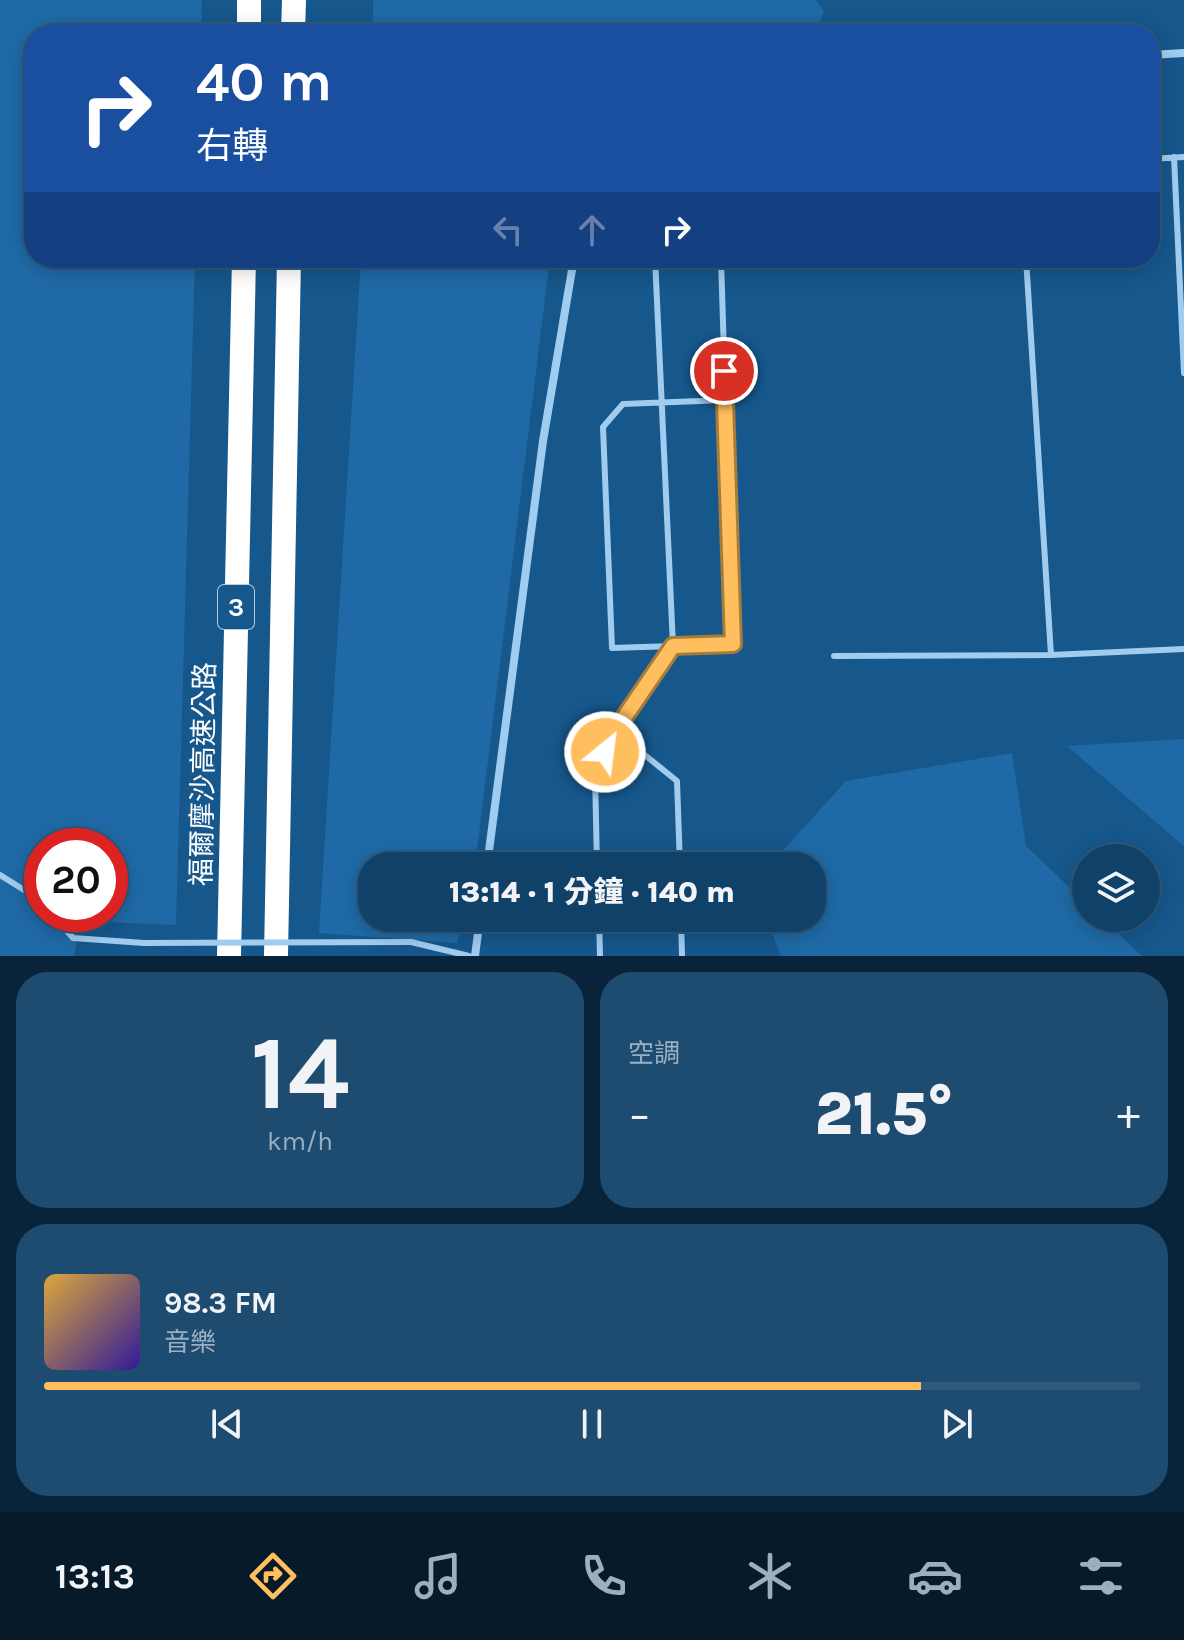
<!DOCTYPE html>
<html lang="zh-TW">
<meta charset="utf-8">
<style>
:root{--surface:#104169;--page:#1e4c71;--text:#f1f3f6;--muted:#9cafc0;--line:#305a7d;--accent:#ffbf5e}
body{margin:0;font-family:Karla,"Noto Sans TC",sans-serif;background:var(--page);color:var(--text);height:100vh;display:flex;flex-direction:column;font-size:30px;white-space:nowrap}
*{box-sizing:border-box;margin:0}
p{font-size:26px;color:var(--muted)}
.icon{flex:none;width:44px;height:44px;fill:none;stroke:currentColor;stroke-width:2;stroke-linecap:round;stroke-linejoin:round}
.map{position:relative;height:956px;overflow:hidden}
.sheet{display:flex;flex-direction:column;gap:16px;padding:16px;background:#09243a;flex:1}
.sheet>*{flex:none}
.hud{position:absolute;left:24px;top:24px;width:1136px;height:244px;border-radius:32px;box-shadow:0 4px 20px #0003,0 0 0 2px var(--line);background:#1a4fa0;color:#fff;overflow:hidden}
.fabs{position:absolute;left:1072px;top:844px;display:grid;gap:16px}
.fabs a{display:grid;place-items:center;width:88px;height:88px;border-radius:50%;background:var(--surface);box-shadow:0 4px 20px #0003,0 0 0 2px var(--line);font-size:40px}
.speed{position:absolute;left:24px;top:828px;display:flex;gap:16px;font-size:40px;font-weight:700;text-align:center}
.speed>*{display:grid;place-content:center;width:104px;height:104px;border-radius:50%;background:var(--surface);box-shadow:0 4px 20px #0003,0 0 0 2px var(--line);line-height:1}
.speed .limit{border:12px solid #d22;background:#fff;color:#111}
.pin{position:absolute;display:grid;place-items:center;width:68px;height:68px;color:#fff;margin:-34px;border:4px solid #fff;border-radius:50%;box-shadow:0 2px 8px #0007}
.me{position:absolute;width:88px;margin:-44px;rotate:29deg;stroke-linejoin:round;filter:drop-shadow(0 0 6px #0008)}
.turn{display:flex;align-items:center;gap:28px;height:168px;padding:0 40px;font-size:36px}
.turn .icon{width:104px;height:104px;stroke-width:2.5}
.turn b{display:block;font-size:56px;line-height:68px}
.lanes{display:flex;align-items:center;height:76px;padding:0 40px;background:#0003;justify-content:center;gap:40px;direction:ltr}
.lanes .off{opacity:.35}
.big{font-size:60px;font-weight:800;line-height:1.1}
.sheet .widget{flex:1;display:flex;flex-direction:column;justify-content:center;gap:12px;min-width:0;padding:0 28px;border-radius:32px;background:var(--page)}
.sheet .dial{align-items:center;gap:0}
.dial b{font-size:104px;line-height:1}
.song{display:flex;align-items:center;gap:24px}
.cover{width:96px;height:96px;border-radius:12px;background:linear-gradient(135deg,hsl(40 70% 55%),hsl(250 70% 35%))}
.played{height:8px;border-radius:4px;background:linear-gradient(90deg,var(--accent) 80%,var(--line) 80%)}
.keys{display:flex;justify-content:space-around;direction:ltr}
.heat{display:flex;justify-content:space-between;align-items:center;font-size:44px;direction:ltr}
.sheet .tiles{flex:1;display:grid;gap:16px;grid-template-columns:1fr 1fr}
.widget:last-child{grid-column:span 2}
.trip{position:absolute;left:358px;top:852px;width:468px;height:80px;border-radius:32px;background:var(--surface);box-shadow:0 4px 20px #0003,0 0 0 2px var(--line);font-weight:800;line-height:80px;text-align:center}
.dock{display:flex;height:128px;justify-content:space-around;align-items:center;background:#061a2a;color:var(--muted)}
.dock .icon{width:56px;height:56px}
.dock .selected{color:var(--accent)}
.dock b{font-size:36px;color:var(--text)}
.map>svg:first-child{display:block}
.green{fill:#1f6aa6;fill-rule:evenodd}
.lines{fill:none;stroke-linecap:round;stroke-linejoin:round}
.service{stroke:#a0cdef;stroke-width:6}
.minor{stroke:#a0cdef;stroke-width:8}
.motorway{stroke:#fff;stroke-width:24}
.service-bridge{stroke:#a0cdef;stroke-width:6}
.route-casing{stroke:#a67c3d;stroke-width:20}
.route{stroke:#ffbf5e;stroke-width:14}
.labels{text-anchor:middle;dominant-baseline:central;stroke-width:8;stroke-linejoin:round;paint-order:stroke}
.shield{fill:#16578c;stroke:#b9cddc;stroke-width:2}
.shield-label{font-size:26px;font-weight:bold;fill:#fff}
.street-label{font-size:28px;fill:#fff;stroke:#16578c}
</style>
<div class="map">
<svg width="1184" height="956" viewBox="0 0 1184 956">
<rect width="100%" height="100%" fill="#16578c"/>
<path class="green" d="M0,0H202L201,34H34V258H195L176,925L80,921L74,956H0ZM42,846H110V914H42Z
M373,0H816L824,11L814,34H373Z
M361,258H550L475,866H372V918H464L457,943L319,933Z
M1184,739V846L1067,746Z
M1012,753L1026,846L1086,903V918H1102L1142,956H781L766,918H812V866H769L846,781Z"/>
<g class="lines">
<path class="service" d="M1174,157L1184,373
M1150,159L1184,157
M655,258L673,646L733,644L721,258
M673,646L612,648L603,427L623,404L725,400
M1051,655L1184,649
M834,656L1051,655L1026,258
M615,731L677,781L680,866
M597,866L595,773L615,731L673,646
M0,875L42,901
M53,914L73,938L144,943
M599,918L600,956
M681,918L682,956
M411,942L469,956"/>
<path class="minor" d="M1150,55L1184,53
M487,866L543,441L574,258
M475,956L480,918"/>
<path class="motorway" d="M249,34V0
M293,34L294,0
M229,956L244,258
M276,956L289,258"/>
<path class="service-bridge" d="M144,943L411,942"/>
</g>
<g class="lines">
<g class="route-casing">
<path id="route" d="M605,752L615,731L673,646L733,644L724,371"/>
</g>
<use href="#route" class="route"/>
</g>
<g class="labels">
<rect class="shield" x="218" y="585" width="36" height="44" rx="6"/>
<g class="shield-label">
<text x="236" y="607">3</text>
</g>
<g class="street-label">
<text transform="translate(203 774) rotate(-89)">福爾摩沙高速公路</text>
</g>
</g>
</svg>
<div class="fabs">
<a><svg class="icon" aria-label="layers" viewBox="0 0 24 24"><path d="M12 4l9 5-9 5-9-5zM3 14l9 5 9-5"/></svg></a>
</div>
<div class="speed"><div class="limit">20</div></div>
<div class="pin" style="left:724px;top:371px;background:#d93025"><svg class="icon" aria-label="arrive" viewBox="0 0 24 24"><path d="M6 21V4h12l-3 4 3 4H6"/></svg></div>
<svg class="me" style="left:605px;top:752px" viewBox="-20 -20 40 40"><circle r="17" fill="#ffbf5e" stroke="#fff" stroke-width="3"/><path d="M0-11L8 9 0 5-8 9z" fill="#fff"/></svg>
<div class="trip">13:14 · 1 分鐘 · 140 m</div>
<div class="hud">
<div class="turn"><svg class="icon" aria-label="right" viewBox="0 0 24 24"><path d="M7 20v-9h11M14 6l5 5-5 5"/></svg><div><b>40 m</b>右轉</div></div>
<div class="lanes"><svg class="icon off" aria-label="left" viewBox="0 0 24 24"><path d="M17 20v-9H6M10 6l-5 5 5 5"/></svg><svg class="icon off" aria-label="ahead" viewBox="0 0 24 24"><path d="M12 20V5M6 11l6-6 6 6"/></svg><svg class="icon" aria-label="right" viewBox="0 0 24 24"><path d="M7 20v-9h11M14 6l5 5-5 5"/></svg></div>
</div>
</div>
<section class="sheet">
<div class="tiles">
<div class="widget dial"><b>14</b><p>km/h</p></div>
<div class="widget"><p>空調</p>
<div class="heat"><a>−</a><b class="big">21.5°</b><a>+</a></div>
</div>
<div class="widget">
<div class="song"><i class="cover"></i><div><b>98.3 FM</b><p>音樂</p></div></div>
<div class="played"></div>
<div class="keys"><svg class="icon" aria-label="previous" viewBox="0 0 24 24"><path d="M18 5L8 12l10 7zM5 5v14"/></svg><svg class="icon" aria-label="pause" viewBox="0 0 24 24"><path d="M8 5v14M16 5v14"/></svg><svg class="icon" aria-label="next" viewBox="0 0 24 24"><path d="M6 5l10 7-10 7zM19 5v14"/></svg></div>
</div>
</div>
</section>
<nav class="dock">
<b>13:13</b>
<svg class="icon selected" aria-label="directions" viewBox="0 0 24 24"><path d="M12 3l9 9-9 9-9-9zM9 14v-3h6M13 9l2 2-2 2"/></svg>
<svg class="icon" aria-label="music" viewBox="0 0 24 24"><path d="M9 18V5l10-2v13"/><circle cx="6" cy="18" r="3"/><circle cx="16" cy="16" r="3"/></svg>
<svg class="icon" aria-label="phone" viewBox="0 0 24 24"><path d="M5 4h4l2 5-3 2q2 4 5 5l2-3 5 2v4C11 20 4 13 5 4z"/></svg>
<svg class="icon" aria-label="climate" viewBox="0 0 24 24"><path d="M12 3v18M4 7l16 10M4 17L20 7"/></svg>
<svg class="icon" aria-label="car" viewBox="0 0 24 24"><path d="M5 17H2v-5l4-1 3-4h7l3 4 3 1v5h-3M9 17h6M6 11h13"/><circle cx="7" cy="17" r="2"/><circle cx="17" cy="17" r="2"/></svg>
<svg class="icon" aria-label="filters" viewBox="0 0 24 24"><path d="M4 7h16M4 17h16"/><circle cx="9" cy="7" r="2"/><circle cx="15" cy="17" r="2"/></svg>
</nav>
